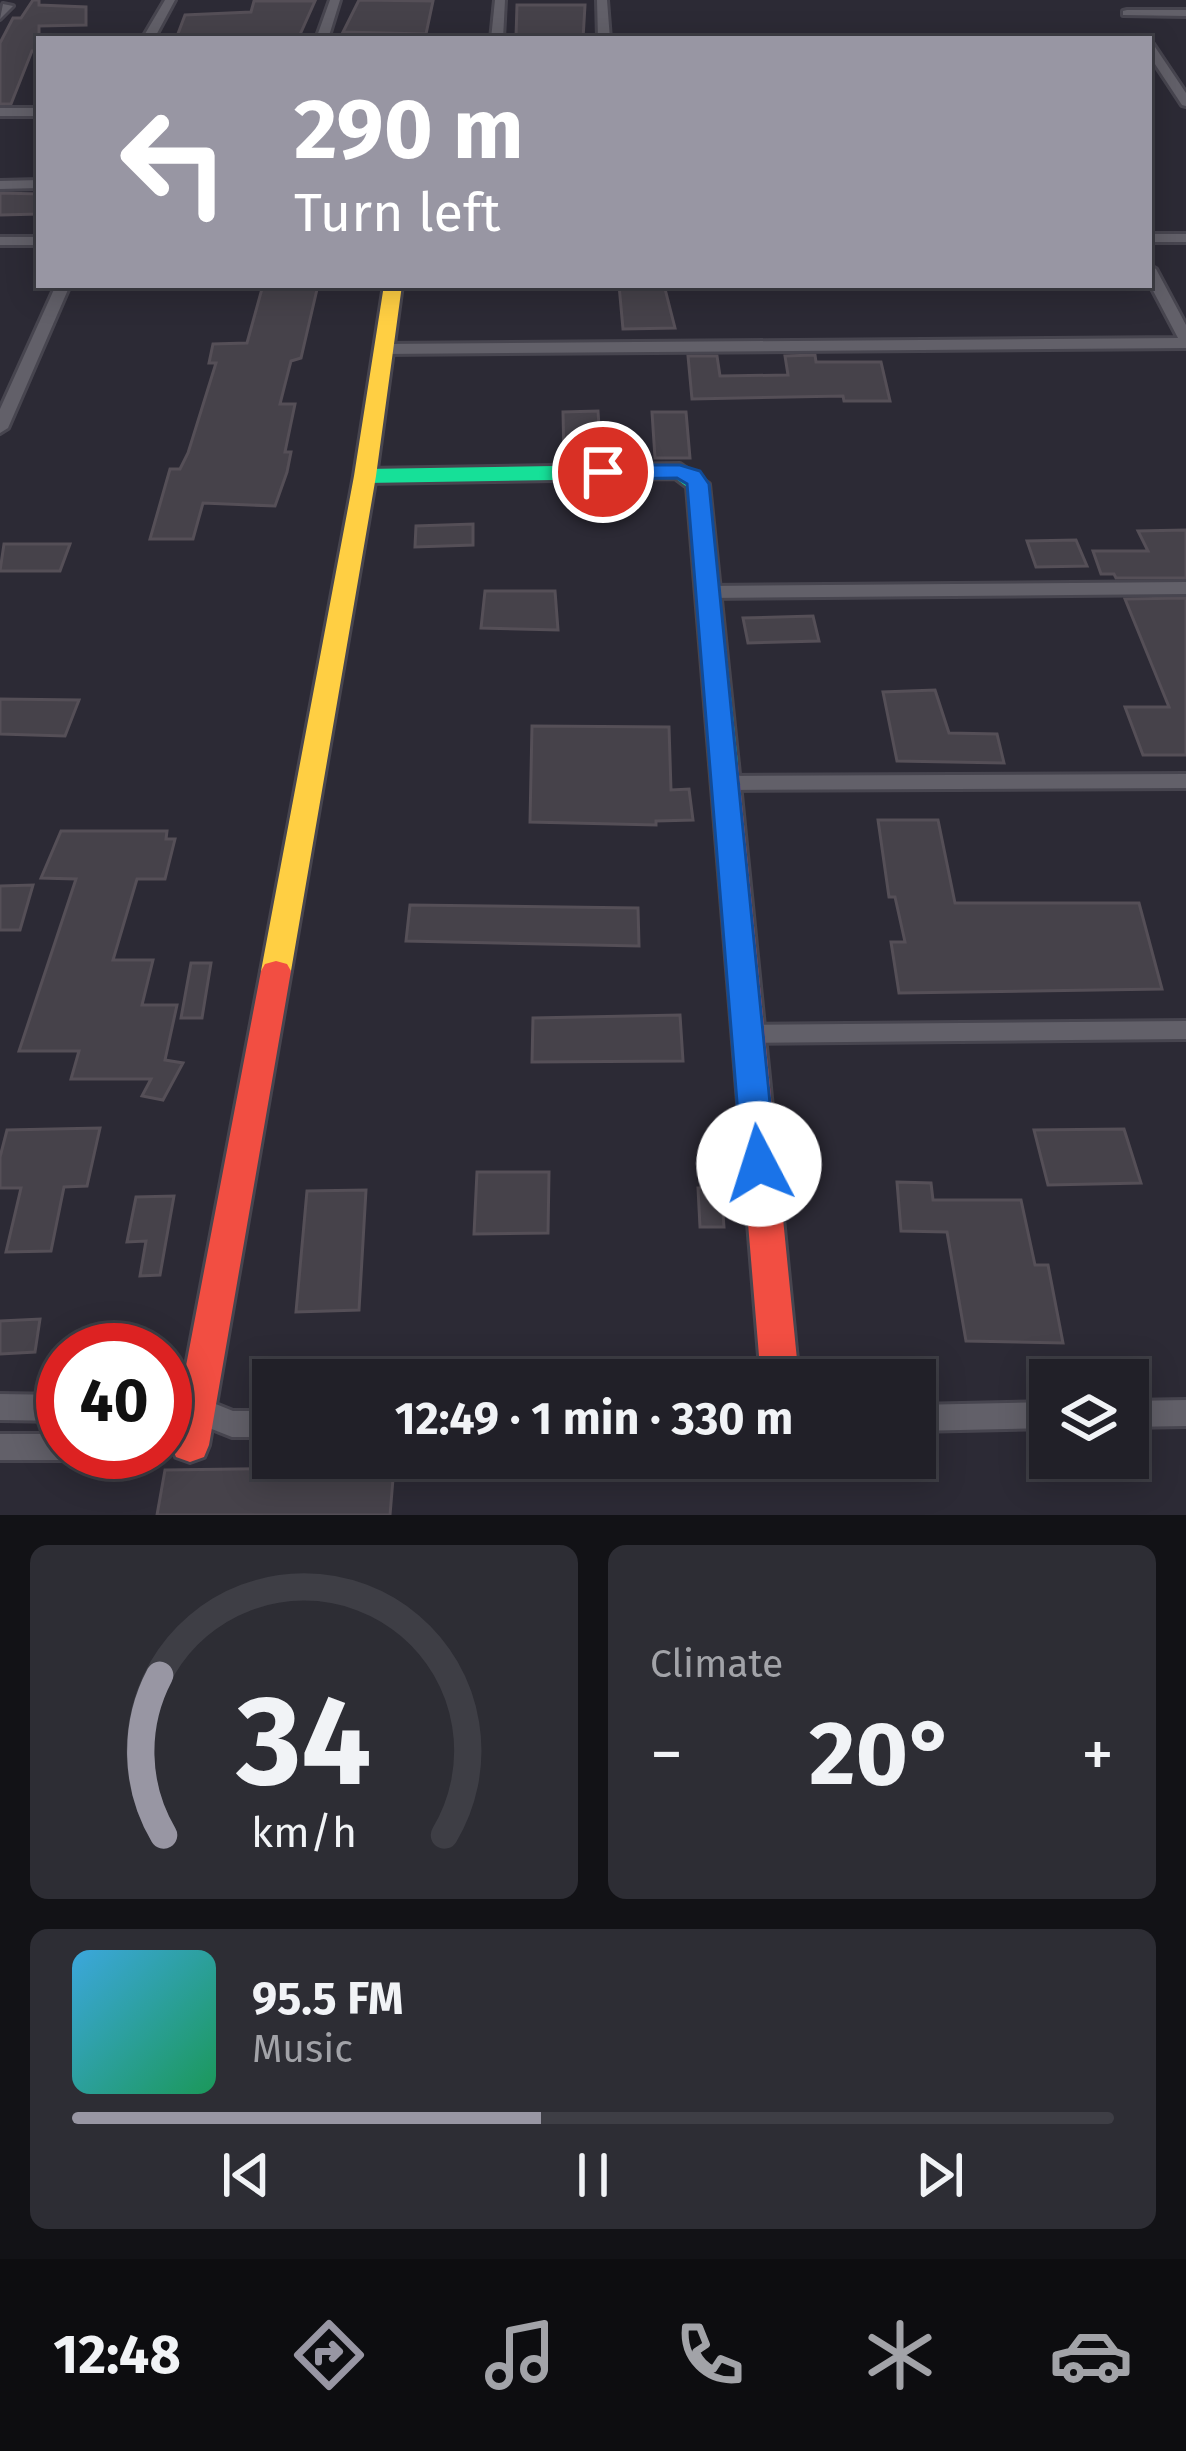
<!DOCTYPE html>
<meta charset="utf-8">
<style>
:root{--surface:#212028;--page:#2d2d34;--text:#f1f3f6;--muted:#a2a3a8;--line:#3e3e45;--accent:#9896a3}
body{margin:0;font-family:"Fira Sans",sans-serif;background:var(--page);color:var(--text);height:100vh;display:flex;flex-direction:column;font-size:45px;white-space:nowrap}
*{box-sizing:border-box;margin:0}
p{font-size:39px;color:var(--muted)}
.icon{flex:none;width:66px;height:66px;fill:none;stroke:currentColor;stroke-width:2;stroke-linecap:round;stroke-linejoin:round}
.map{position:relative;height:1515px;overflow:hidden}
.panel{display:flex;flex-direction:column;gap:30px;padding:30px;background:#121216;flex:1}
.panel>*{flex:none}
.banner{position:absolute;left:36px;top:36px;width:1116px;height:252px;border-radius:0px;box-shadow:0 6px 30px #0003,0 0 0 3px var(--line);background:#9896a3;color:#fff;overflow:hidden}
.tools{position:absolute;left:1029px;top:1359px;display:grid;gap:24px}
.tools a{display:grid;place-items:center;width:120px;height:120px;border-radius:0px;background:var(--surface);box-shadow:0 6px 30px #0003,0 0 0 3px var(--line);font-size:60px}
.speed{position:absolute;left:36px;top:1323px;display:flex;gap:24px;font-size:60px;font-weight:700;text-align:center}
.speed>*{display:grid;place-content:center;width:156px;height:156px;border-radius:50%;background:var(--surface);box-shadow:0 6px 30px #0003,0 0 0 3px var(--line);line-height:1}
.speed .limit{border:18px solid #d22;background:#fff;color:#111}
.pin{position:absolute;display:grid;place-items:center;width:102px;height:102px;color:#fff;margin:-51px;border:6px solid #fff;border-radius:50%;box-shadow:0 3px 12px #0007}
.me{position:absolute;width:132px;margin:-66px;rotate:355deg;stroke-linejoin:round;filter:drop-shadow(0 0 9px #0008)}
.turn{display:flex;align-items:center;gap:42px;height:252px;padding:0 60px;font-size:54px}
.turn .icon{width:156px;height:156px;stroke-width:2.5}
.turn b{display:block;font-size:84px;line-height:102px}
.big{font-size:90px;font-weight:700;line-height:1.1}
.panel .card{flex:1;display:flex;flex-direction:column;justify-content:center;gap:18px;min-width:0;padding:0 42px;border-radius:18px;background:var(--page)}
.panel .dial{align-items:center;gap:0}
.dial svg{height:312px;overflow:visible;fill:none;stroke:var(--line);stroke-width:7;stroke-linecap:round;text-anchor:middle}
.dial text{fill:var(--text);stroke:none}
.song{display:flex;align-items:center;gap:36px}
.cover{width:144px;height:144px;border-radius:18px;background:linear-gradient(135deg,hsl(200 70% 55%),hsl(150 70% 35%))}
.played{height:12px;border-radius:6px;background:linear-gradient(90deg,var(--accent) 45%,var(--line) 45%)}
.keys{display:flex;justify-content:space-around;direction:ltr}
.heat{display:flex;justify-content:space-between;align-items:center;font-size:66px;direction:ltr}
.panel .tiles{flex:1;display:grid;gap:30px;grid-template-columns:1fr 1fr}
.card:last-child{grid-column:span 2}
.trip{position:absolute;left:252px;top:1359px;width:684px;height:120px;border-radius:0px;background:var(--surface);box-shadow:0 6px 30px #0003,0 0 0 3px var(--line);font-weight:700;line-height:120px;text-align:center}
.dock{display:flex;height:192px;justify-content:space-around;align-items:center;background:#0d0d10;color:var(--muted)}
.dock .icon{width:84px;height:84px}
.dock .selected{color:var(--accent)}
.dock b{font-size:54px;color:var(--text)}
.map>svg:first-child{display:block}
.building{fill:#46424a;stroke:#554f57;stroke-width:3}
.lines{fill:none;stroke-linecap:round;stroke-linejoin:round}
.street-casing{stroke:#47454f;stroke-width:6}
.fast-casing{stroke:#47454f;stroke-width:6}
.slow-casing{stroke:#47454f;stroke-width:6}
.jam-casing{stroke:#47454f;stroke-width:6}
.street{fill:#626069;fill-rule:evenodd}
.fast{fill:#16e098;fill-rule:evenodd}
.slow{fill:#ffcf43;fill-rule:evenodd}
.jam{fill:#f24e42;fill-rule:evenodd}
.route{fill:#1a73e8;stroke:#114b97;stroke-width:3}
</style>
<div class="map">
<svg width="1186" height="1515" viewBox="0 0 1186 1515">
<rect width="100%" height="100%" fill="#2c2a35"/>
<path class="building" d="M33,0H39V5L86,7V25L39,26V51H32L11,104H0V43L13,18H21Z
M359,0L433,1L426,34L343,32Z
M254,1H315L298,39H176L185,15L251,12Z
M517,5H585L583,39L516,37Z
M0,193L39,194V214L0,215Z
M263,285H318L301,358L291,361L280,404H295L285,452H291L287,472L275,506L203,503L193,539H150L170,469H180L188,453L216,363H209L213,344L247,343Z
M619,285H664L675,328L623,329Z
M815,355L816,362H881L890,401H844L843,396L692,399L688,356H717L720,376L788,375L785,356Z
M598,411L601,458H564L563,412Z
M652,412H686L690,458H655Z
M473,524V545L415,547L416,526Z
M1186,530V578H1116L1114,574H1101L1093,551H1148L1138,531Z
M1076,540L1087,566L1036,567L1027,541Z
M4,544H70L60,571H0Z
M485,591H555L558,630L481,628Z
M1186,598V755H1143L1125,707H1169L1125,599Z
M813,616L819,641L748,643L743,618Z
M935,690L949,733L997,734L1004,763L897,761L883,692Z
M0,699L79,700L65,736L0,734Z
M532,726L669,727L671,790L689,789L693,820L656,821V825L530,822Z
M878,820H938L955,903H1139L1162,989L899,993L891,942H905L895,897H889Z
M61,831H167L166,839H175L165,879H137L113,960H153L142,1005H177L165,1060L183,1063L163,1100L142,1096L151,1079H71L79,1051H19L76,879L41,878Z
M33,885L20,930H0V886Z
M410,905L638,908L639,946L406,941Z
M191,963H211L202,1018H181Z
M680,1015L683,1061L532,1062L533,1018Z
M100,1128L87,1186L64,1187L51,1251L6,1252L21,1188H0V1157L7,1130Z
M1124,1129L1141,1183L1048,1185L1034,1130Z
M477,1172H549L548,1233L474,1234Z
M897,1182L931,1183L933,1200H1021L1035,1265H1048L1063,1343L966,1341L947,1232L901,1231Z
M698,1188H721L724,1227H700Z
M366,1190L359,1310L296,1312L307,1191Z
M174,1196L160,1275L140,1276L146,1241L127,1242L136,1197Z
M40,1319L35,1352L0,1354V1321Z
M394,1467L390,1515H157L165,1470Z"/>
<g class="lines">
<g class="street-casing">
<path id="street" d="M165,0H175L154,39H142Z
M330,0H340L328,39H316Z
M495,0H505L503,39H491Z
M597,0H607L610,39H598Z
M3,4L13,6L0,19Z
M1127,10H1186V16L1123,15V11Z
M1149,43L1153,44L1186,93V106L1182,105L1149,55Z
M0,108H39V116H0Z
M39,180V188L0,189V181Z
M1149,234H1186V242H1149Z
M0,237H39V245H0Z
M1149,265L1156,269L1186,325V348L383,354L375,349L383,344L1178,338L1149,283Z
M56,285H70L8,428L0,433V409Z
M1186,582V594L707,598L698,592L707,586Z
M1186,774V788L726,790L715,783L726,776Z
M1186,1021V1039L747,1043L738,1040L735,1034L738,1028L747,1025Z
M0,1394L63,1395V1421L0,1420Z
M165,1396H196L233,1411H273V1437H232L194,1422H165Z
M1186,1400V1426L1128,1427V1401Z
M1050,1402V1428L915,1431V1405Z
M0,1434H63V1452H76L63,1460H0Z"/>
</g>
<g class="fast-casing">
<path id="fast" d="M680,464L709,484L738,764L724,772L710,764L687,487L675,478L365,483L354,476L365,469Z"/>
</g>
<g class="slow-casing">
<path id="slow" d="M384,285H402L376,476L291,971L287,978H265L261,971L354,476Z"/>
</g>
<g class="jam-casing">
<path id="jam" d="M724,756L738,764L799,1380H761L710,764Z
M276,961L287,964L291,971L209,1445L204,1457L190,1462L176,1457L171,1445L261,971L265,964Z"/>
</g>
<use href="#street" class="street"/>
<use href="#fast" class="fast"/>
<use href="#slow" class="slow"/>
<use href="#jam" class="jam"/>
</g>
<path class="route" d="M680,465L700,471L709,484L776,1164L771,1173L759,1177L747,1173L742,1164L687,484L677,478L603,479L592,472L603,465Z"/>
</svg>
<div class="tools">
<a><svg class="icon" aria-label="layers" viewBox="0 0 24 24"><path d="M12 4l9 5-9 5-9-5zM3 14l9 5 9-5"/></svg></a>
</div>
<div class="speed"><div class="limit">40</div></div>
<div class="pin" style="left:603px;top:472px;background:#d93025"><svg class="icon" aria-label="arrive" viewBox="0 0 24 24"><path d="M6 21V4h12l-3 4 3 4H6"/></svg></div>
<svg class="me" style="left:759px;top:1164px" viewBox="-20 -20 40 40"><circle r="19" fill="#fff"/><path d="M0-13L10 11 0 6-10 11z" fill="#1a73e8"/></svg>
<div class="trip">12:49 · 1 min · 330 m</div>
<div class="banner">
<div class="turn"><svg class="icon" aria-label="left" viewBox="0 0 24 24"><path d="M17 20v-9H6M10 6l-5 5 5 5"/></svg><div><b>290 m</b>Turn left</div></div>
</div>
</div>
<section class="panel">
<div class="tiles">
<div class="card dial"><svg viewBox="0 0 100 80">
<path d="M14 69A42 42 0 1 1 86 69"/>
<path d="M14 69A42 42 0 0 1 13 28" stroke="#9896a3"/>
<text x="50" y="56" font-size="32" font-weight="700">34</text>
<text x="50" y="72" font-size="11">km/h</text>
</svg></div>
<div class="card"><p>Climate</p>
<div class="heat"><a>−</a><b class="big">20°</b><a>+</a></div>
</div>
<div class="card">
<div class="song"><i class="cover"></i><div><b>95.5 FM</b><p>Music</p></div></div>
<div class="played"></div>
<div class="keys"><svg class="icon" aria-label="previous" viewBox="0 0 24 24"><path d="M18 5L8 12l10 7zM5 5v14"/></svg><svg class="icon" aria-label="pause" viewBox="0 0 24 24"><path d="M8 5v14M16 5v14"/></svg><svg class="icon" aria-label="next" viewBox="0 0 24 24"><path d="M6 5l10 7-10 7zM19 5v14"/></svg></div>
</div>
</div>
</section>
<nav class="dock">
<b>12:48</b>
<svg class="icon selected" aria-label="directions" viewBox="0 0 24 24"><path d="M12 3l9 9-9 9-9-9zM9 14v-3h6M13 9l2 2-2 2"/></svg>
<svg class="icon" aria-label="music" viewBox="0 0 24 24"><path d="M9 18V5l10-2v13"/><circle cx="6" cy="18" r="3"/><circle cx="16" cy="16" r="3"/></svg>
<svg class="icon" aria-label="phone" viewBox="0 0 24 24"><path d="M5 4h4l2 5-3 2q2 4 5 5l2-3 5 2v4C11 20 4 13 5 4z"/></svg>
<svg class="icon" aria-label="climate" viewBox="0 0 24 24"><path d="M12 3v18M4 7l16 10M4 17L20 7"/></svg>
<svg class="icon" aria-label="car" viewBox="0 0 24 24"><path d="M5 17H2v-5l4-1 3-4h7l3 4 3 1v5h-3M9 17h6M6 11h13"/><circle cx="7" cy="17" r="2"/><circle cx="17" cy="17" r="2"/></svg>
</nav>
